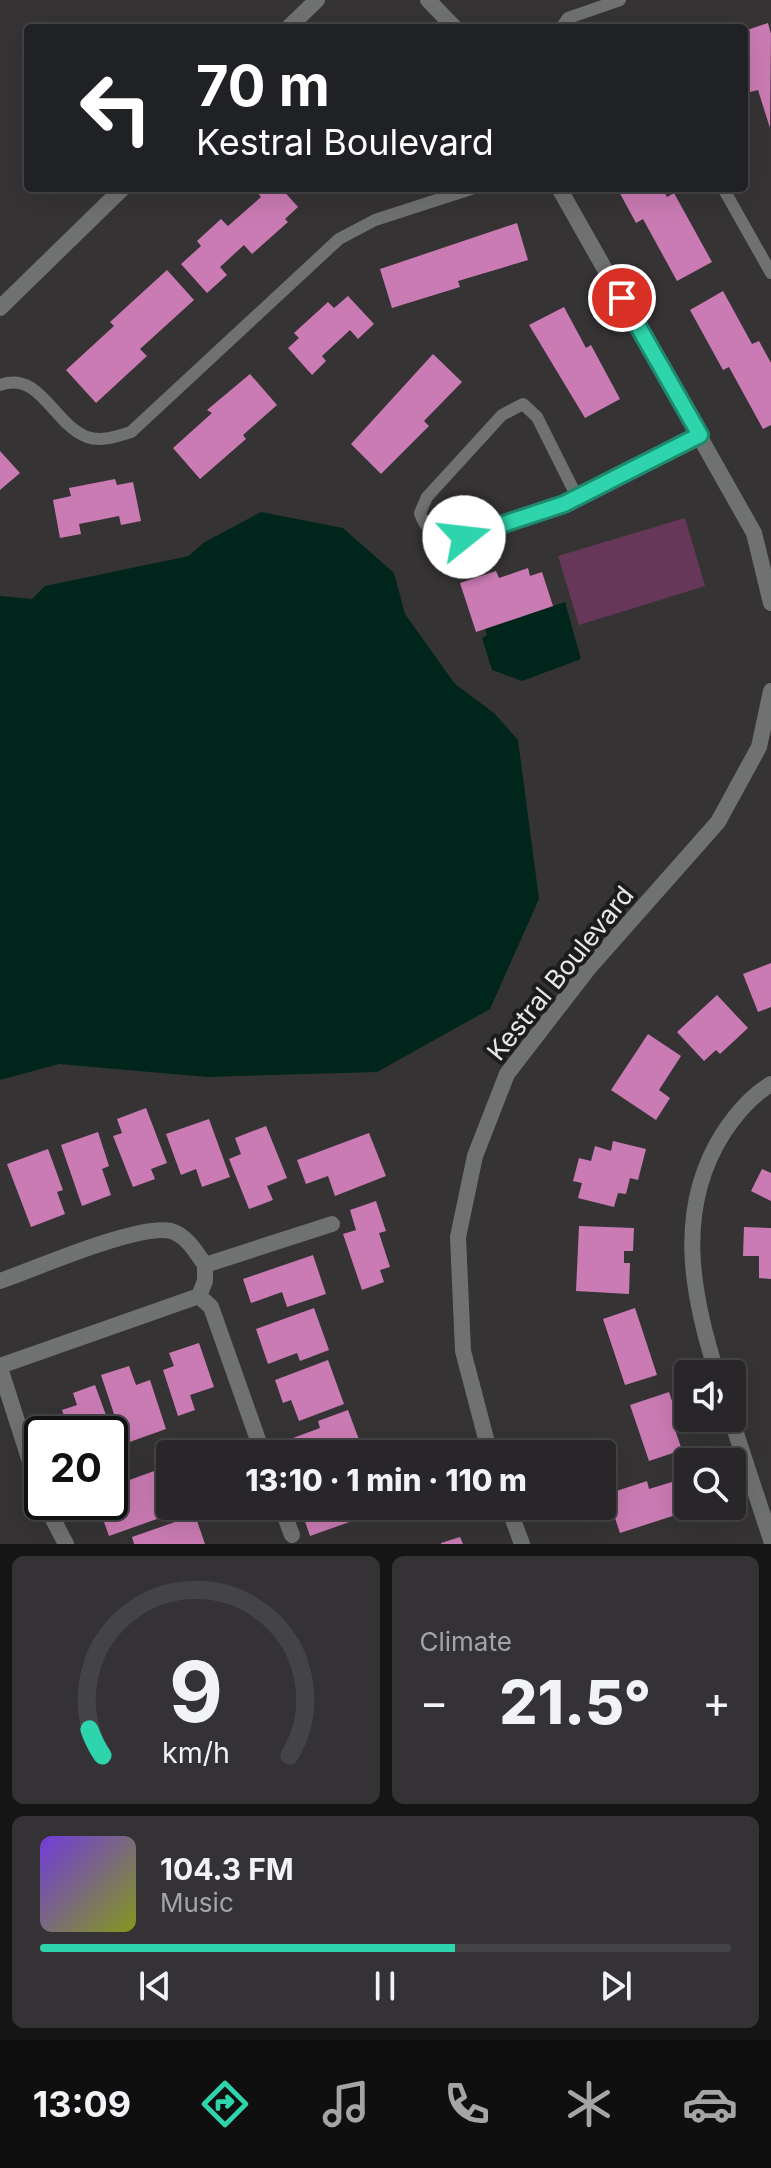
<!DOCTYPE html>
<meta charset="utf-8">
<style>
:root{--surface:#282628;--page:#343234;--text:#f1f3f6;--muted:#a5a5a8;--line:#444345;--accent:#2ed4ab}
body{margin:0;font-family:Inter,sans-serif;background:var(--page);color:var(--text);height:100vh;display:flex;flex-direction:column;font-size:30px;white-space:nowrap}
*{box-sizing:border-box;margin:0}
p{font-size:26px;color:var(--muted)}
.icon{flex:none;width:44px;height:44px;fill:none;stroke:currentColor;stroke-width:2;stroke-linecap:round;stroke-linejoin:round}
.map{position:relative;height:1544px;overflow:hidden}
.side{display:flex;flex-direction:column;gap:12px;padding:12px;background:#161516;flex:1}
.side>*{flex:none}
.banner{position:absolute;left:24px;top:24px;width:724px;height:168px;border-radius:8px;box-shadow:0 8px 32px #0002,0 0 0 2px var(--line);background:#202124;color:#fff;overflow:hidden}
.buttons{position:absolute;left:674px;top:1360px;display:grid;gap:16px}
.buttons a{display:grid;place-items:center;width:72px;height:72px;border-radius:8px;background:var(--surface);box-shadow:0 8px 32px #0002,0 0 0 2px var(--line);font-size:40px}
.speed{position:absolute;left:24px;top:1416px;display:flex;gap:16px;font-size:40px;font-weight:700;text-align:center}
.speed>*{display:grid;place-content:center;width:104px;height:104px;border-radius:50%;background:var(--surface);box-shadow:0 8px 32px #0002,0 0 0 2px var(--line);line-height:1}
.speed .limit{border:4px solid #111;border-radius:12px;background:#fff;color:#111}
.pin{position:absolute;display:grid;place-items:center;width:68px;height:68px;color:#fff;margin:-34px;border:4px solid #fff;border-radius:50%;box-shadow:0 2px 8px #0007}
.me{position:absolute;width:88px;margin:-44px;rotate:74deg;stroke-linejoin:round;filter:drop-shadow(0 0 6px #0008)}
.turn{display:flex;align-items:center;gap:28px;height:168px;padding:0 40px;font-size:36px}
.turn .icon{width:104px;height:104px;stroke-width:2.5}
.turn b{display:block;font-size:56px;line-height:68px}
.big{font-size:60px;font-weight:800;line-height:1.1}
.side .tile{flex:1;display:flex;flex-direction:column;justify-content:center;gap:12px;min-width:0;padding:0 28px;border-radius:12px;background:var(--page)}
.side .dial{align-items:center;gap:0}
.dial svg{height:208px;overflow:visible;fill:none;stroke:var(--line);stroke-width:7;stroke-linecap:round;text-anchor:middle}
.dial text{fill:var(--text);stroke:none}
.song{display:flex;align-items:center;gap:24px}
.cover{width:96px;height:96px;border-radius:12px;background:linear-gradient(135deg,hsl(260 70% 55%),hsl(70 70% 35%))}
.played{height:8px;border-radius:4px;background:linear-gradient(90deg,var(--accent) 60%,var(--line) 60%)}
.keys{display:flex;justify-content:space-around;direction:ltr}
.heat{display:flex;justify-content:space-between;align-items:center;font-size:44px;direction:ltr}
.side .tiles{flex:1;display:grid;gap:12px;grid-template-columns:1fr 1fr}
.tile:last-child{grid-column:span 2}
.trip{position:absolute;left:156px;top:1440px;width:460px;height:80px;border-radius:8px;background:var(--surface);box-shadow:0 8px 32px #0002,0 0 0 2px var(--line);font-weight:800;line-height:80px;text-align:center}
.tabs{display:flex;height:128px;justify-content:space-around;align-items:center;background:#100f10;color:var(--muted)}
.tabs .icon{width:56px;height:56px}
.tabs .selected{color:var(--accent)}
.tabs b{font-size:36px;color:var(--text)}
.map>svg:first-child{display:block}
.green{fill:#67375a}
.water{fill:#00251b}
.building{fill:#cb7bb4}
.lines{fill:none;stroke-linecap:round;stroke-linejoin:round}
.service{stroke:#707271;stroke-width:12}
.minor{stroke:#707271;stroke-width:16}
.tertiary{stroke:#707271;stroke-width:16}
.route-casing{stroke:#1e8a6f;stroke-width:20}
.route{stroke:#2ed4ab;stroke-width:14}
.labels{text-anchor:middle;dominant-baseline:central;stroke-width:8;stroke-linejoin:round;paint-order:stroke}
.street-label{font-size:26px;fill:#e8e7e8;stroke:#1d1c1c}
</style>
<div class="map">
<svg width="771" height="1544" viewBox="0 0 771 1544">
<rect width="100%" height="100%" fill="#363335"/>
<path class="green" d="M685,518L705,586L579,625L558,556Z"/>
<path class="water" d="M261,512L343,528L394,573L405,614L455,684L494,713L518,740L539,899L490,1009L377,1072L207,1077L59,1064L0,1080V596L32,599L45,586L189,556L203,543Z
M565,602L581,659L522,681L492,670L482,638L487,635L485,629Z"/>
<path class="building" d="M768,23L771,34L770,128L758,90L750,92L744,73V31Z
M254,188H281L298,207L285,219L288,222L252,254L244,245L220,267L227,275L207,293L181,264L201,246L197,241L221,219L228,226L261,197Z
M617,188H662L667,197L674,193L712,262L677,281L643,219L636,223Z
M517,223L528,260L458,281L460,287L392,308L380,269Z
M167,270L194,300L140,349L147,356L96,403L66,370L114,326L110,322Z
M723,291L752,344L759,341L771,363V425L763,429L729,367L723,370L690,310Z
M348,296L374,324L358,339L350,330L322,356L326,361L312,375L288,348L299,338L294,333L328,302L334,308Z
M564,307L586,348L591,345L620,399L585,418L529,325Z
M433,354L462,382L424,421L429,426L381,474L351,444Z
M250,374L277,405L243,435L246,439L200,479L173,448L212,413L207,410Z
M0,451L20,473L0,490Z
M115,479L117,485L133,482L141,521L121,525L119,516L79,524L81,534L60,538L53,500L71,496L69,488Z
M528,568L530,576L542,572L553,606L476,632L460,583L496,571L499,578Z
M771,963V1007L758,1012L743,974Z
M717,995L748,1028L720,1054L716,1050L704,1061L677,1032Z
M648,1034L681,1056L659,1090L670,1098L656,1120L611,1090Z
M146,1108L167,1163L151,1169L155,1179L133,1187L113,1136L122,1133L117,1119Z
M209,1119L230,1177L202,1187L196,1169L181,1175L166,1134Z
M266,1126L287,1178L267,1186L273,1200L249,1209L229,1159L241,1154L235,1138Z
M98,1132L109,1166L102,1169L111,1195L82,1206L61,1145Z
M369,1133L386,1176L335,1196L328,1176L306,1184L297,1160Z
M613,1141L646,1149L638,1180L630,1178L626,1194L618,1193L614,1207L578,1198L582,1183L573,1181L579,1158L591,1161L595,1146L611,1151Z
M48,1149L63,1190L57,1192L65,1214L31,1227L7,1164Z
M762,1169L771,1173V1201L751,1191Z
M376,1201L386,1231L379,1233L390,1267L380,1270L384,1282L362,1290L343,1234L356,1230L350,1210Z
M579,1226L634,1228L633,1251H624V1263H630L629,1294L576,1291Z
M744,1227L771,1228V1279L759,1278V1256H743Z
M313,1255L326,1294L287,1307L282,1292L251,1303L243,1279Z
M314,1308L329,1350L300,1361L297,1353L268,1364L256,1329Z
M635,1308L657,1375L625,1385L603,1319Z
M199,1343L214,1387L190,1395L195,1410L178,1416L163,1370L174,1366L169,1353Z
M328,1360L344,1404L299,1421L291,1400L283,1403L275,1380Z
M129,1366L136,1385L150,1380L166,1429L124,1444L101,1375Z
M95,1385L114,1437L110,1439V1434H70L62,1410L77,1405L73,1393Z
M669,1392L679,1422L673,1424L682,1450L649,1461L630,1405Z
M348,1410L364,1453L299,1454L293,1438L320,1428L318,1421Z
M157,1470L171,1514L109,1536L99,1508L110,1502V1487Z
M647,1481L649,1489L675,1481L685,1512L620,1533L607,1494Z
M303,1506H353L358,1519L310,1536L300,1507Z
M195,1515L205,1544H134L132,1537Z
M460,1537L463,1544H441V1543Z"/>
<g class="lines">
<path class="service" d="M561,28L568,18L620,0
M723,188L771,273
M0,385C40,370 53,424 87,437C102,442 117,436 131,432L339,239L375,220L474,188
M577,497L537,417L523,404L502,415L427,497L420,513C426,534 443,539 464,537L564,504C610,482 655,460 700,435"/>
<path class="minor" d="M428,0L455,28
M559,188L754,533L771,603
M205,1265L332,1224
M0,1281C35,1269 139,1223 171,1231C186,1235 196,1252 205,1265V1281L199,1296L0,1366
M199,1296L211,1307L263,1454
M0,1368L42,1499
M717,1374C691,1293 675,1208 724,1132C736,1114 752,1095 771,1084
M731,1418L771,1540
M490,1454L463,1351L458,1237L475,1156L507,1074L588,969L718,822L759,747L771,691
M44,1502L66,1544
M281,1506L292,1535
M508,1506L522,1544"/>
<path class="tertiary" d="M288,28L317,0
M0,308L123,188"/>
</g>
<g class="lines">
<g class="route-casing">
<path id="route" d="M464,537L564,504L700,435L622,298"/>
</g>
<use href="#route" class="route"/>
</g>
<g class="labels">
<g class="street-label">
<text transform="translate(560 973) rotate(-51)">Kestral Boulevard</text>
</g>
</g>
</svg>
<div class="buttons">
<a><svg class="icon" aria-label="sound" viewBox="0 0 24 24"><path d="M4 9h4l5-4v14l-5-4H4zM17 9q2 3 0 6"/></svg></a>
<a><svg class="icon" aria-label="search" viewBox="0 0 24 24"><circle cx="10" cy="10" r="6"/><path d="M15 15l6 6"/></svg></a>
</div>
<div class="speed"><div class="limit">20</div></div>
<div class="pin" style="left:622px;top:298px;background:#d93025"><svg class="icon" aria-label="arrive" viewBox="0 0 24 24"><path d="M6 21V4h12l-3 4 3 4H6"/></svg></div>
<svg class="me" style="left:464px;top:537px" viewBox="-20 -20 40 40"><circle r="19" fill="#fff"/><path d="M0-13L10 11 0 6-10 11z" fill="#2ed4ab"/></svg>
<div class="trip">13:10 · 1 min · 110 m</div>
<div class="banner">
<div class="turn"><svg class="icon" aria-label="left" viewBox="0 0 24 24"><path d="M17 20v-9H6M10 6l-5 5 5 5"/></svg><div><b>70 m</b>Kestral Boulevard</div></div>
</div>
</div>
<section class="side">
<div class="tiles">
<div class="tile dial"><svg viewBox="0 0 100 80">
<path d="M14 69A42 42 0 1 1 86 69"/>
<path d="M14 69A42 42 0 0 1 9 59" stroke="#2ed4ab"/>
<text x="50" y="56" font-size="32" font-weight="700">9</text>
<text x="50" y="72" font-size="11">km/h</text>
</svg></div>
<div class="tile"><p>Climate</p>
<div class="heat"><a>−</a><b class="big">21.5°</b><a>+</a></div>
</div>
<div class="tile">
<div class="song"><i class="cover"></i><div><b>104.3 FM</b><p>Music</p></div></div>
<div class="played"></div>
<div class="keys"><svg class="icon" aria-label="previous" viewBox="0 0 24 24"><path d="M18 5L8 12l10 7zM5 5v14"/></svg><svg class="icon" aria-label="pause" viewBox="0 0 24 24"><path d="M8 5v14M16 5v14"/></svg><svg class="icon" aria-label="next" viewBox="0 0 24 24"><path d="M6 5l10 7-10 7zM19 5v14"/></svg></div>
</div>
</div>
</section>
<nav class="tabs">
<b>13:09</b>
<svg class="icon selected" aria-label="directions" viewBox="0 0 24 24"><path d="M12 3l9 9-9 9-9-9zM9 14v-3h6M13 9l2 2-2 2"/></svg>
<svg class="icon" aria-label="music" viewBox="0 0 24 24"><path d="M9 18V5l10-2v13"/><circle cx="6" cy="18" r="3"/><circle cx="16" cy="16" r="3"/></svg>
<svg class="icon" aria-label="phone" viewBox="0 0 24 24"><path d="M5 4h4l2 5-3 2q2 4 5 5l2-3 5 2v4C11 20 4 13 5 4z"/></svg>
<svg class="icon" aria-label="climate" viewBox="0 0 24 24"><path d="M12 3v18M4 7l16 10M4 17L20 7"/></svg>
<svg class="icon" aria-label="car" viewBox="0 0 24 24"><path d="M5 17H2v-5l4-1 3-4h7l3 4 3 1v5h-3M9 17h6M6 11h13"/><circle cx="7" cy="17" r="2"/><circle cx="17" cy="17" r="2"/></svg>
</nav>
